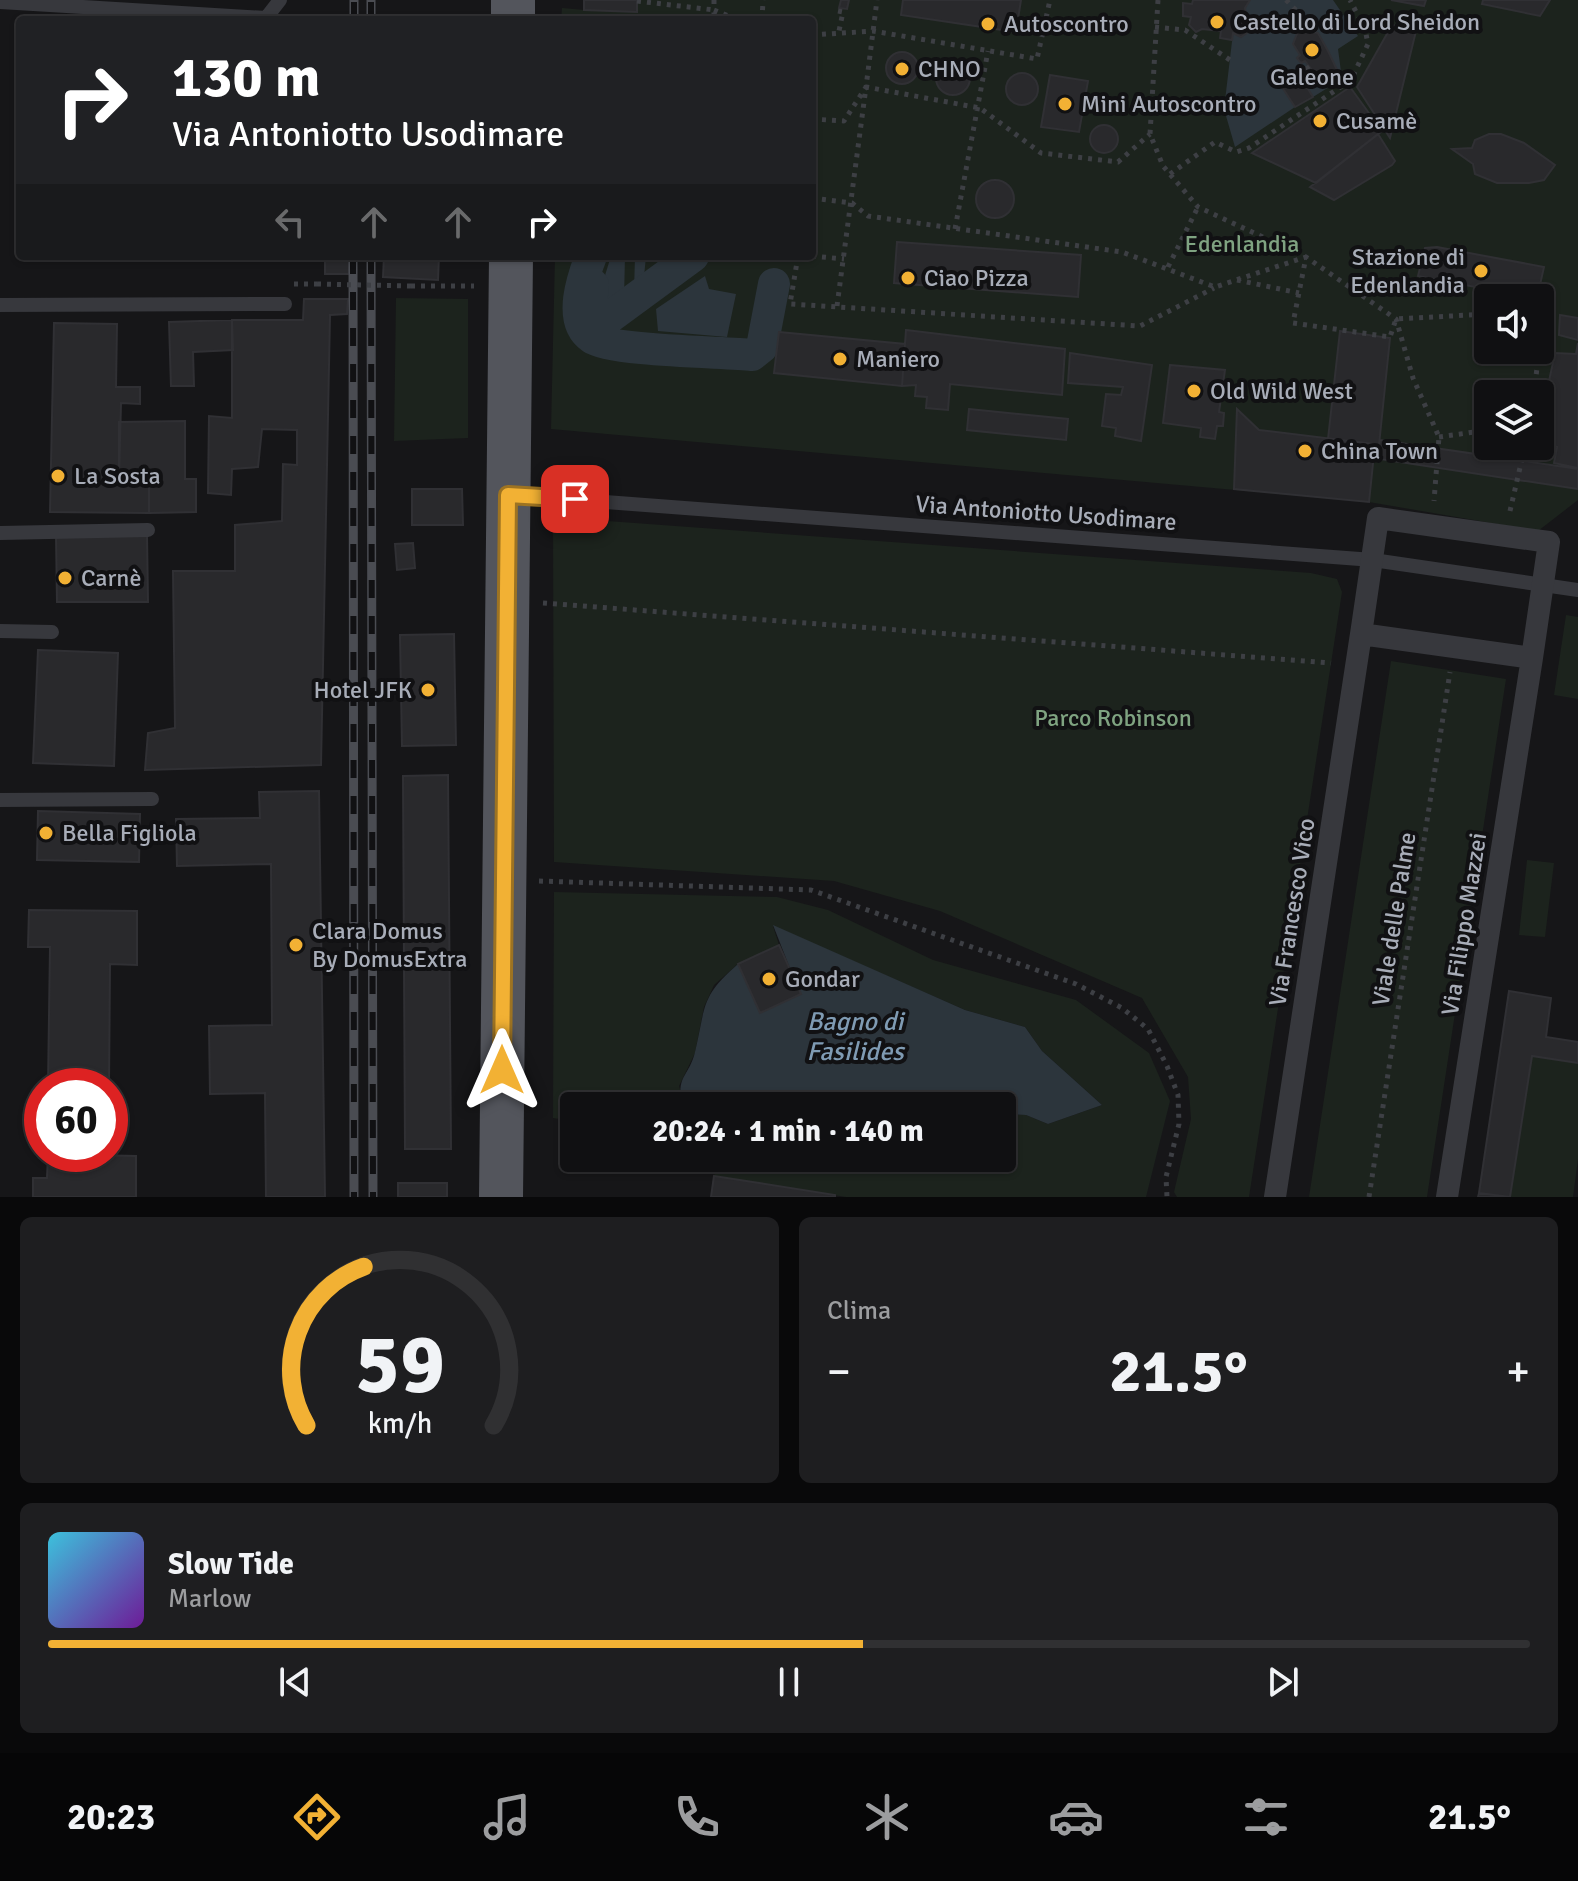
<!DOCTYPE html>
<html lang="it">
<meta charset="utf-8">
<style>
:root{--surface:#101012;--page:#1e1e20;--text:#f1f3f6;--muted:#9c9d9f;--line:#303032;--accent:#f2b134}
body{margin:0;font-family:Signika,sans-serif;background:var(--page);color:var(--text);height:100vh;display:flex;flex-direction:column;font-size:30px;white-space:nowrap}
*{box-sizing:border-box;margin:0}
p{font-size:26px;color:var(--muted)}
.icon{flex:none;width:44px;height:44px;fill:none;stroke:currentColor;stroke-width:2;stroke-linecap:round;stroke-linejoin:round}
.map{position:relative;height:1197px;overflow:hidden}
.sheet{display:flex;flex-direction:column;gap:20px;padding:20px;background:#09090a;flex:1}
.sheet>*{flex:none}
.hud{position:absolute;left:16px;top:16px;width:800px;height:244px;border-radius:8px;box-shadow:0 2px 6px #0004,0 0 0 2px var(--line);background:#202124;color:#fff;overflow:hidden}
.tools{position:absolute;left:1474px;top:284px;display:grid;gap:16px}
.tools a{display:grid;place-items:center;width:80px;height:80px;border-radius:8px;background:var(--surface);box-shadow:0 2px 6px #0004,0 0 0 2px var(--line);font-size:40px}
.speed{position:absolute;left:24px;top:1068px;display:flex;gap:16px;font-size:40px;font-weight:700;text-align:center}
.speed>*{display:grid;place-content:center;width:104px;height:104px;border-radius:50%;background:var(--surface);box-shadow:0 2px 6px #0004,0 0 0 2px var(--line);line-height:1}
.speed .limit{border:12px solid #d22;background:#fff;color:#111}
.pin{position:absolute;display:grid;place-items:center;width:68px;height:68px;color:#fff;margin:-34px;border-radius:16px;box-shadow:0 4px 12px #0006}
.me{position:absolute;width:88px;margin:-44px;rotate:0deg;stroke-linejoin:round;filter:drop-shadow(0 0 6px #0008)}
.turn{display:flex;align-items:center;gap:28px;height:168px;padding:0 24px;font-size:36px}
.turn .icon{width:104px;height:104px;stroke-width:2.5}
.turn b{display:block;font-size:56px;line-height:68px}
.lanes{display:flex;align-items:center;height:76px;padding:0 24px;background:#0003;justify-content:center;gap:40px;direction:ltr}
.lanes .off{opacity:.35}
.big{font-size:60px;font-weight:800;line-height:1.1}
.sheet .tile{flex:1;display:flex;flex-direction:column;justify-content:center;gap:12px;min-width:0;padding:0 28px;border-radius:12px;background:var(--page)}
.sheet .dial{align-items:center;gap:0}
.dial svg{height:208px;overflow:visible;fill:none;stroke:var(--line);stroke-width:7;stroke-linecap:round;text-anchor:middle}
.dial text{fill:var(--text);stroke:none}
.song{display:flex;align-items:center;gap:24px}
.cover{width:96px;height:96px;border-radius:12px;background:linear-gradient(135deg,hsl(190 70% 55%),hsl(280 70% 35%))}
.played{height:8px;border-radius:4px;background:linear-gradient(90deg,var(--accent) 55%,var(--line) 55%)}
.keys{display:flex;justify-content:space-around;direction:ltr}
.heat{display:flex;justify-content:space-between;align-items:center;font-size:44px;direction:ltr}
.sheet .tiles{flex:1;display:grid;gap:20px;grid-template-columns:1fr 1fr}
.tile:last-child{grid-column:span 2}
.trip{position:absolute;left:560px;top:1092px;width:456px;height:80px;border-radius:8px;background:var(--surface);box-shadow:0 2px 6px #0004,0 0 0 2px var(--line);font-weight:800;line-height:80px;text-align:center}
.menu{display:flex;height:128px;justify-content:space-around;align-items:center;background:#060607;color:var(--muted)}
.menu .icon{width:56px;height:56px}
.menu .selected{color:var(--accent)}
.menu b{font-size:36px;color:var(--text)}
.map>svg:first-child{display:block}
.green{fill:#1c231d;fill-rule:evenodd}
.water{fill:#2c353c}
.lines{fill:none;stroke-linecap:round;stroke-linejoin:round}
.canal{stroke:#2c353c;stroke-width:32}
.building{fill:#29292c;stroke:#303034;stroke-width:2}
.path{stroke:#3d3f44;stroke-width:5;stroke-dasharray:4 6;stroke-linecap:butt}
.service{stroke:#37383d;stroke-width:14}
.pedestrian{stroke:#37383d;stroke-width:22}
.primary{stroke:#53555c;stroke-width:44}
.rail-casing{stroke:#4a4c52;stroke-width:9}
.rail{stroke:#111113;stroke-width:6;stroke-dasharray:18;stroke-linecap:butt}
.path-bridge{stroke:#3d3f44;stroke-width:5;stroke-dasharray:4 6;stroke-linecap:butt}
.route-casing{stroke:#9d7322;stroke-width:20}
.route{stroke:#f2b134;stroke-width:14}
.poi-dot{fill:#f2b134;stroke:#111113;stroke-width:3}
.labels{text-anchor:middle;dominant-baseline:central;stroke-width:8;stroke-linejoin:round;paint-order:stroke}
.poi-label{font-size:24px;fill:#a8adb8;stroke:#111113;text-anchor:start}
.park-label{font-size:24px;fill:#7fa381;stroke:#111113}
.street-label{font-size:24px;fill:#a8adb8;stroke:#111113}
.water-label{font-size:26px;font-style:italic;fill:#7f9bb3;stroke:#111113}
</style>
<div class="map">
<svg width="1578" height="1197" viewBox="0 0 1578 1197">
<rect width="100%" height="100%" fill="#161618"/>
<path class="green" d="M584,0H1578V500L1538,531L1369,502L551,429L555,256H812V20H561L562,8L584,10ZM1488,298H1540V350H1488ZM1488,394H1540V446H1488Z
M396,298L468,299V438L394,441Z
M553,517L1311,573L1337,579L1342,592L1249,1197H1177L1174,1192L1191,1119L1188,1077L1142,998L940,911L834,881L554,862Z
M1566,615L1578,617V699L1554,695Z
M1391,661L1506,679L1427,1197H1309Z
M1527,860L1554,863L1545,937L1519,935Z
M554,892L777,897L828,910L933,960L1076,1000L1149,1053L1170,1101L1146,1197H846L714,1176L719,1158H1002V1114L1026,1115L1048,1124L1102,1105L1042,1051L1025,1027L965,1010L773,926L779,945L738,964L714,985L704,1007L695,1053L679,1086L685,1106H574V1121L553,1118Z
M1532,1056L1578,1063V1159L1573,1197H1510Z"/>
<path class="water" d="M1250,0H1333L1358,36L1338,49L1342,79L1313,97L1299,76L1282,87L1295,107L1235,147L1224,109L1233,33L1241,37L1248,32L1245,8Z
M611,256H625L624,299L618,306L598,298Z
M635,256H646L644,277L634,291Z
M705,276L709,289L736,294L727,337L658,331L656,309Z
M773,925L965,1010L1025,1027L1042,1051L1102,1105L1048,1124L1026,1115L1002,1114V1106L682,1105C676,1075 689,1077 695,1052C706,1006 700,997 738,964L760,1013L800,994Z"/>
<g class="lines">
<path class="canal" d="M591,256C583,277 567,321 592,338C610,351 723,352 752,355L762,347L774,284
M593,285L591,304L596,316L610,317L693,256"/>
</g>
<path class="building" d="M584,0H637V12L584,10Z
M841,0H849L847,9L839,8Z
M903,0H1021L1016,32L901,15Z
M1193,0H1250L1245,8L1248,32L1241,37L1233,33L1232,40L1220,38L1221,31L1202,29L1196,32L1189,25L1191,17L1183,16V3L1192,4Z
M1391,0H1426L1424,6Z
M1483,0H1550L1540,16L1482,4Z
M1289,16L1302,29L1318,33L1328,51L1338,72L1322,83L1305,61L1301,63L1297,58L1300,55L1293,44L1297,34Z
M1392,25L1416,31L1390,138L1357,87Z
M886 68a16 16 0 1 1 32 0a16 16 0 1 1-32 0Z
M936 78a17 17 0 1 1 34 0a17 17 0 1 1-34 0Z
M1006 89a16 16 0 1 1 32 0a16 16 0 1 1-32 0Z
M1050,75L1088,81L1079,132L1041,127Z
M1299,75L1313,97L1295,107L1282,87Z
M1350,87L1382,131L1316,183L1252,153Z
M1090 139a14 14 0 1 1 28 0a14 14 0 1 1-28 0Z
M1378,134L1395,161L1392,165L1334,200L1310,187Z
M1489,134H1501L1524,143L1555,165L1544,180L1529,183H1497L1475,174L1473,164L1452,149L1472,148L1475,140Z
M976 199a19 19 0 1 1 38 0a19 19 0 1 1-38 0Z
M897,242L1081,255L1078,297L894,283Z
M1437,247L1544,267L1537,298L1505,294V297L1485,293L1486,289L1418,276L1425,248Z
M325,256H349V274H325Z
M384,256H439L438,280L383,277Z
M304,299H348L347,314L330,315L321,765L145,770L148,733L175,728L173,571H235V525L282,521L283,464L297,465V430L262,429L258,467L232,469L231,495L208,493L209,416L232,418V320H303Z
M1560,315L1578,318V340L1559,335Z
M232,320L233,350L193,352L194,386H171L169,322Z
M54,323L117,324L116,387H140V404L121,403L119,479H149V513L50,512Z
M906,330L1065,349L1062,395L950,384L948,410L926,408L927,397L915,396L916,385L902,386Z
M1340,331L1390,338L1379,445L1328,439Z
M779,332L905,344L902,386L774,373Z
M1578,343V468L1554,463L1557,447L1540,442V423L1555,353L1576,354Z
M1070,353L1152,365L1141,441L1115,436L1116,428L1102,426L1106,394L1121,395L1123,387L1068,383Z
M1170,365L1225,370L1219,412L1224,413L1223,426H1217L1215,439L1200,437L1201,428L1163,423Z
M969,409L1068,419L1066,440L967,430Z
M1237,409L1259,430L1375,444L1369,502L1234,489Z
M185,421V479H196V512L149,513V479H119V422Z
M1380,440L1578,469V489L1373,458L1375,444L1379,445Z
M412,489H462L463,525H412Z
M56,535H147L148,602H57Z
M413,543L415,568L397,570L395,544Z
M454,634L456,745L402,746L400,635Z
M38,650L118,653L114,766L33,763Z
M448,775L451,1149H405L403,776Z
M319,791L325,1197H266L265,1093L210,1094L209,1026L272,1025L271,864L177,866L176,819L260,818L259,792Z
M38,811L140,814L139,862L37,860Z
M29,910L137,911V965L110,964L109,1086H48L50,947H28Z
M779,945L801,994L760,1013L738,964Z
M1509,991L1551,998L1546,1037L1578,1042V1063L1532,1056L1510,1197L1479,1193Z
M48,1154L136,1156V1197H33V1178H47Z
M714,1176L835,1195V1197H711Z
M398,1183H447V1197H398Z
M1479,1193L1510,1197H1478Z"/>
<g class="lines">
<path class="path" d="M714,0V10L739,20
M1158,0L1150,134L1163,166L1198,207L1306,257L1396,319L1413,378L1439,437L1434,501
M1286,0L1318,33
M637,1L714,10V20
M838,11L843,12L839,31
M762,20L763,0
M1155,27L1185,30L1230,60
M812,35L873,31L1037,59L1050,0
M1303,72H1310L1303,62
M812,119L844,121L866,87L877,0
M1170,174L1215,142L1236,152L1249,148L1351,80L1368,44L1365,29L1350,0
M812,198L852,203L868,216L1122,252L1215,287L1306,257L1293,323L1390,337L1396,319L1488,314
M955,229L988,51
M798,256L790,304L1140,326L1214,288
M812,256L844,259
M773,261L774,256
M1168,267L1198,207
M1237,280L1299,293
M294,284H317
M411,286H474
M837,306L866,87L980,108L1041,153L1118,162L1150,134
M1540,337V343
M1534,394L1539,350
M1439,437L1488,430
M1510,511L1525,446
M543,603L1331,663
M539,881L811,890L1076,984L1122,1008L1148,1029L1167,1066L1178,1095L1179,1124L1166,1177L1167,1197
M1369,1197L1450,672"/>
<path class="service" d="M0,2L266,18L280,0
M0,305L285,304
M513,495L1373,560L1578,590
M0,533L148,530
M0,631L52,632
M0,800L152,799"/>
<path class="pedestrian" d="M1378,518L1549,542L1532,658L1361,634Z
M1275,1197L1361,634
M1447,1197L1532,658"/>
<path class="primary" d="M513,20V0
M501,1197L511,256"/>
<g class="rail-casing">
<path id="rail" d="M354,20V0
M371,20V0
M353,256L354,1197
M371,256L373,1197"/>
</g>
<use href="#rail" class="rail"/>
<path class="path-bridge" d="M317,284L411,286"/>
</g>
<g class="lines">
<g class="route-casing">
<path id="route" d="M502,1070L508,495L575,499"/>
</g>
<use href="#route" class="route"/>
</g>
<g class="poi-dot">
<circle cx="1217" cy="22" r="8"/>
<circle cx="988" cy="24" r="8"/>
<circle cx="1312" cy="50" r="8"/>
<circle cx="902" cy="69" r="8"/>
<circle cx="1065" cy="104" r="8"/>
<circle cx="1320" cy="121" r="8"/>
<circle cx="1481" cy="271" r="8"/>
<circle cx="908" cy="278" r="8"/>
<circle cx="840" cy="359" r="8"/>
<circle cx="1194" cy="391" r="8"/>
<circle cx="1305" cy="451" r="8"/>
<circle cx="58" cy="476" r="8"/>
<circle cx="65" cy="578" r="8"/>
<circle cx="428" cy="690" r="8"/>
<circle cx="46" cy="833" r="8"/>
<circle cx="296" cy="945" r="8"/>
<circle cx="769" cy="979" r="8"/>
</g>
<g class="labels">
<g class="poi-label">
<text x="1233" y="22">Castello di Lord Sheidon</text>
<text x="1004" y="24">Autoscontro</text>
<text x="918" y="69">CHNO</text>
<text x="1312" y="77" text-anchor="middle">Galeone</text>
<text x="1081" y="104">Mini Autoscontro</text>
<text x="1336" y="121">Cusamè</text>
<text x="1465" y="257" text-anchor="end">Stazione di<tspan x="1465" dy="28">Edenlandia</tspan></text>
<text x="924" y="278">Ciao Pizza</text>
<text x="856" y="359">Maniero</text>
<text x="1210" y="391">Old Wild West</text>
<text x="1321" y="451">China Town</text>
<text x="74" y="476">La Sosta</text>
<text x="81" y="578">Carnè</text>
<text x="412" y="690" text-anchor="end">Hotel JFK</text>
<text x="62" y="833">Bella Figliola</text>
<text x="312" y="931">Clara Domus<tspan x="312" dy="28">By DomusExtra</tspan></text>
<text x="785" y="979">Gondar</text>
</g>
<g class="park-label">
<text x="1242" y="244">Edenlandia</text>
<text x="1113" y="718">Parco Robinson</text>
</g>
<g class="street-label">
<text transform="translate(1046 513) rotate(4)">Via Antoniotto Usodimare</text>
<text transform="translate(1292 912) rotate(-81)">Via Francesco Vico</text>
<text transform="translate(1394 919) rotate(-81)">Viale delle Palme</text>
<text transform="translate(1464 924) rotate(-81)">Via Filippo Mazzei</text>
</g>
<g class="water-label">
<text x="855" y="1022">Bagno di<tspan x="855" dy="30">Fasilides</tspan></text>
</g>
</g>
</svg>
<div class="tools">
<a><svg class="icon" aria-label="sound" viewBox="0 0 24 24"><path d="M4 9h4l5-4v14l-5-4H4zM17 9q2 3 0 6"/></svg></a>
<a><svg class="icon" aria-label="layers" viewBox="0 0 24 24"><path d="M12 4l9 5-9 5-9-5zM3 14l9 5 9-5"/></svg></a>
</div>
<div class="speed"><div class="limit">60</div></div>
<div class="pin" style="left:575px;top:499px;background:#d93025"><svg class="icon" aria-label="arrive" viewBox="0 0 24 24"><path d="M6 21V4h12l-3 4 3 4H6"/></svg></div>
<svg class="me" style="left:502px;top:1070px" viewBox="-20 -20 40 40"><path d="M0-17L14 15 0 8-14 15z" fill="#f2b134" stroke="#fff" stroke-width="4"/></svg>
<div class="trip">20:24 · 1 min · 140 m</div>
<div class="hud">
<div class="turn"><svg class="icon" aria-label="right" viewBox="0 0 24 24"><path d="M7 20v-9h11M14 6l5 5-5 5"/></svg><div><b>130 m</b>Via Antoniotto Usodimare</div></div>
<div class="lanes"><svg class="icon off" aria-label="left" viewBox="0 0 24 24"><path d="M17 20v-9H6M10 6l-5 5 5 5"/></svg><svg class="icon off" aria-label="ahead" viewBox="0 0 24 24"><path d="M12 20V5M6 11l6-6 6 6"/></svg><svg class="icon off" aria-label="ahead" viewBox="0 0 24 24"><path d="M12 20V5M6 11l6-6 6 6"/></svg><svg class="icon" aria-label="right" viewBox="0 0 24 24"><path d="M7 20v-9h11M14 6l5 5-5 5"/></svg></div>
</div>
</div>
<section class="sheet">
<div class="tiles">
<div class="tile dial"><svg viewBox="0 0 100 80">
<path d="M14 69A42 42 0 1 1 86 69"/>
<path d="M14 69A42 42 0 0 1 36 8" stroke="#f2b134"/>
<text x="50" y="56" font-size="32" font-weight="700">59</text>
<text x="50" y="72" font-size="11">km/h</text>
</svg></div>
<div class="tile"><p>Clima</p>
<div class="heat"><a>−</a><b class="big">21.5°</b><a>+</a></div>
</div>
<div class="tile">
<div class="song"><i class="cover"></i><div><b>Slow Tide</b><p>Marlow</p></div></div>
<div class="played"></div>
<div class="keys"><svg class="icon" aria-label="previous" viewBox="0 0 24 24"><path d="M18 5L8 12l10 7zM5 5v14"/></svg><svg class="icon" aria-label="pause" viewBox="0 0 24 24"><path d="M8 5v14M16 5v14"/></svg><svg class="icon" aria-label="next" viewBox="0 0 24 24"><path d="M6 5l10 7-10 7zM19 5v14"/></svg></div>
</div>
</div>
</section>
<nav class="menu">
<b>20:23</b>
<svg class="icon selected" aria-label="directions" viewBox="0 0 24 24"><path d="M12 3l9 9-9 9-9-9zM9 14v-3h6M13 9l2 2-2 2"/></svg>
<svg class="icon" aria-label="music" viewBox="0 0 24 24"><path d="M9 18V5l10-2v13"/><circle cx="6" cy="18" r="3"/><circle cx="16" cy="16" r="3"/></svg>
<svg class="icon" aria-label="phone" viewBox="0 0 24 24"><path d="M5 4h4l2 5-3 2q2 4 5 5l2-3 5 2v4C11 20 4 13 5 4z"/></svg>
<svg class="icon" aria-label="climate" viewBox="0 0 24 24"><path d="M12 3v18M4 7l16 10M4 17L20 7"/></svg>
<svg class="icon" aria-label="car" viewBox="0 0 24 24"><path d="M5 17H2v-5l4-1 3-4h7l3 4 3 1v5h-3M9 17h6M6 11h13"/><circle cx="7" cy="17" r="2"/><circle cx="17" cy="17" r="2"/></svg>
<svg class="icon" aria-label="filters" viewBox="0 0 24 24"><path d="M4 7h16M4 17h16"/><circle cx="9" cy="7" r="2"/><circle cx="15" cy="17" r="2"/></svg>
<b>21.5°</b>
</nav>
